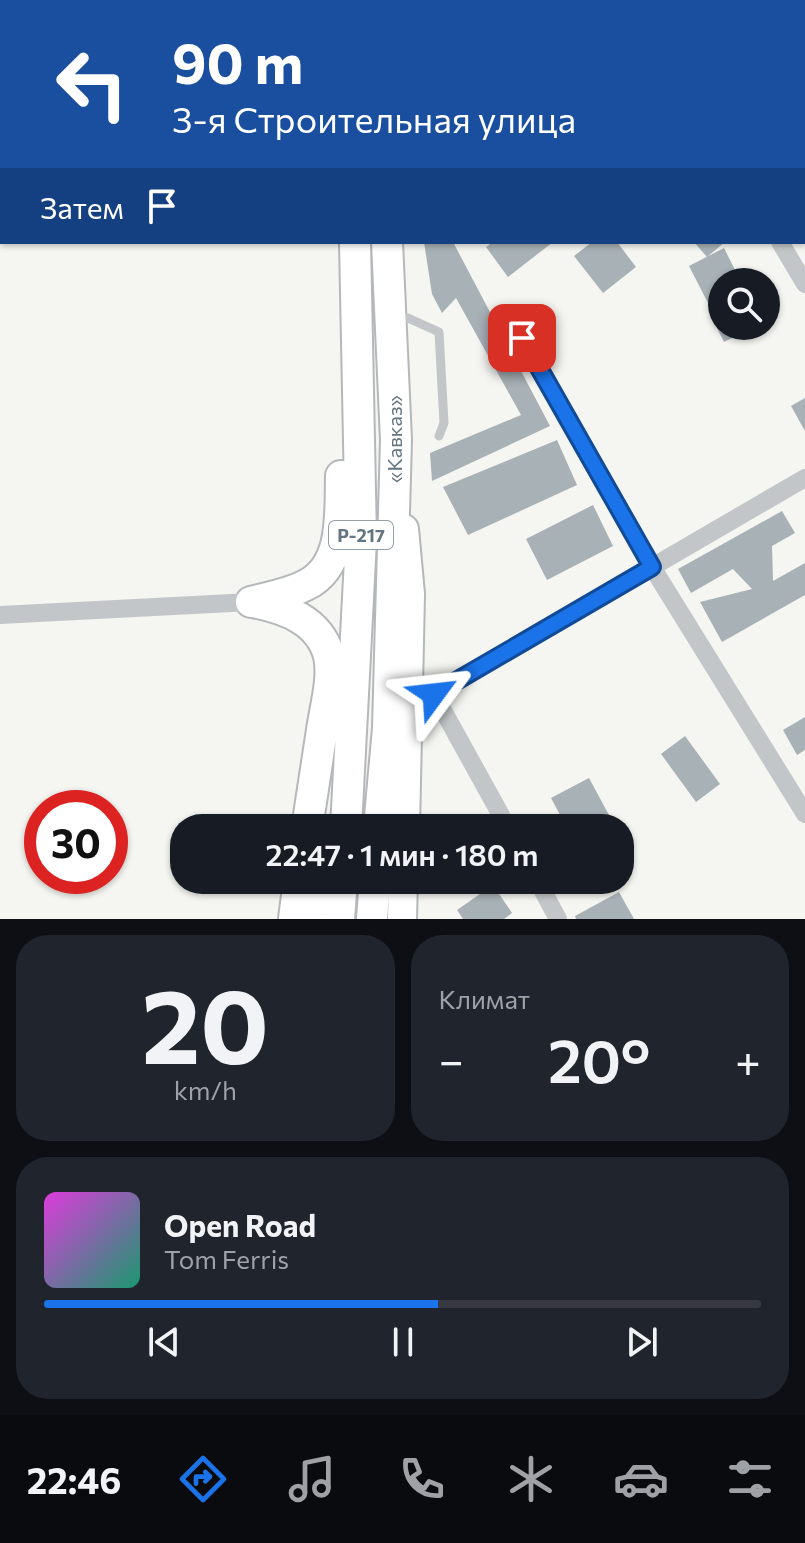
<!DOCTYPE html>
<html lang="ru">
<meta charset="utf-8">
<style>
:root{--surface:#171b24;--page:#20242c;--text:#f1f3f6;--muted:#9ea1a6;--line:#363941;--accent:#1a73e8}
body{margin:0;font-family:Commissioner,sans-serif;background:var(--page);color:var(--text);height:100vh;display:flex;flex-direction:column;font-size:30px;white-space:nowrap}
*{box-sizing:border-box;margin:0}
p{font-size:26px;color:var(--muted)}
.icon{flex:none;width:44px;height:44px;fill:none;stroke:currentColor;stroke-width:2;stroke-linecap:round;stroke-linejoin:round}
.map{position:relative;height:919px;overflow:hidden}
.side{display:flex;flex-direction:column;gap:16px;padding:16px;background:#0d0f14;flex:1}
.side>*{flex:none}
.top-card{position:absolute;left:0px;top:0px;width:806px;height:244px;box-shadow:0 2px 6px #0004;background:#1a4fa0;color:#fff;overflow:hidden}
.tools{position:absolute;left:708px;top:268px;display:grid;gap:16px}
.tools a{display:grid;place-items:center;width:72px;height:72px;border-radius:50%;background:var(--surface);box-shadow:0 2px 6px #0004;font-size:40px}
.speed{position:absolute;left:24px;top:790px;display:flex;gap:16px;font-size:40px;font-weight:700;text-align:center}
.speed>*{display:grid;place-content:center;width:104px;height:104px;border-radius:50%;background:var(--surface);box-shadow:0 2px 6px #0004;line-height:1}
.speed .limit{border:12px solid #d22;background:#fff;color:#111}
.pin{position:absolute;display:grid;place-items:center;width:68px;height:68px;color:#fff;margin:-34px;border-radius:16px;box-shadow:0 4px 12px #0006}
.me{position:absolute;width:88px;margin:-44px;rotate:60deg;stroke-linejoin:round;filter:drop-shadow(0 0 6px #0008)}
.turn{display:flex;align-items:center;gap:28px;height:168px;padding:0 40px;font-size:36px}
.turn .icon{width:104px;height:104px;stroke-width:2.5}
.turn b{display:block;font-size:56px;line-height:68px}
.then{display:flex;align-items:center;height:76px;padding:0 40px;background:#0003;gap:16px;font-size:30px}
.big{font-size:60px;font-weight:600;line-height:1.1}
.side .tile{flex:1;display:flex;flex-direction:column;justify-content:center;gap:12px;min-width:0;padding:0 28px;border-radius:32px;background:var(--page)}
.side .dial{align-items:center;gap:0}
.dial b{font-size:104px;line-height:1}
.song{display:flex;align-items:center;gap:24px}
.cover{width:96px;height:96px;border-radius:12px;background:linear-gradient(135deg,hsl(300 70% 55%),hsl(160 70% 35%))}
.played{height:8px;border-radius:4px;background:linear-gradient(90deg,var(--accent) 55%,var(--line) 55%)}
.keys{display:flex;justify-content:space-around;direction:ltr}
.heat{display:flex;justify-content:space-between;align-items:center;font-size:44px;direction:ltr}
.side .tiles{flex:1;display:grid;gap:16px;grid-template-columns:1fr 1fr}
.tile:last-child{grid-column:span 2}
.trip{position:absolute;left:170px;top:814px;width:464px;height:80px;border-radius:32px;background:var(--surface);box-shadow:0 2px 6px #0004;font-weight:600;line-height:80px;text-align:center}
.tab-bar{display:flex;height:128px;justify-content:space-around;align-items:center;background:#090b0e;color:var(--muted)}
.tab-bar .icon{width:56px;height:56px}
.tab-bar .on{color:var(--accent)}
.tab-bar b{font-size:36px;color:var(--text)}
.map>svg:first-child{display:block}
.building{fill:#a8b1b6}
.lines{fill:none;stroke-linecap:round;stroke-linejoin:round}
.primary-casing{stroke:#b3b8bb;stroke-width:32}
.trunk-casing{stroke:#b5b8bb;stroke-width:34}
.service{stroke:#c2c6c9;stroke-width:9}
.minor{stroke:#c2c6c9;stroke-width:18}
.primary{stroke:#fff;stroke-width:28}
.trunk{stroke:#fff;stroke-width:30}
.route-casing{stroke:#114b97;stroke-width:20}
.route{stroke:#1a73e8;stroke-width:14}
.labels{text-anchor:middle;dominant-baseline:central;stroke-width:8;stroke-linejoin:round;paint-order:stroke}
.shield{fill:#fff;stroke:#929fa8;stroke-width:2}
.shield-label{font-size:18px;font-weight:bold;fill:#647682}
.street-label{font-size:20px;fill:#647682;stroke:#fff}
</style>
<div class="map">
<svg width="805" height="919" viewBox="0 0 805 919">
<rect width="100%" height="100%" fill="#f5f5f1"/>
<path class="building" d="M424,242H453L550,426L432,481L430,453L521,415L456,298L442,313L432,294Z
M493,242H553L508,277L486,247Z
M592,242H617L636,267L603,293L574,256Z
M694,242H725L707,257Z
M724,248L741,282H722V296L708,303L689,266Z
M722,308V326H756L724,342L710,314Z
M805,398V431L791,406Z
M557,440L577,485L468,535L443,487Z
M593,505L613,546L547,580L526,539Z
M782,511L795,533L772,546L773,581L805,563V595L722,642L700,602L752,589L733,569L691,593L678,569Z
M805,717V750L797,755L783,730Z
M685,736L720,784L696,802L661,754Z
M589,778L616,828H567L551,798Z
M460,817L466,828H439Z
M493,885L512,913L504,919H463L457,910Z
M619,892L634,919H576L575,916Z"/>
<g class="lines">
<g class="primary-casing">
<path id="primary" d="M404,529L410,594L405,828
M310,919L315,880
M402,919L403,880"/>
</g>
<g class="trunk-casing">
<path id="trunk" d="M329,0V2
M376,0L377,2
M251,602C269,597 289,594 306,585C345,566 340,513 341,476
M253,602C284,608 320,620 329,656C334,679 325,708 322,730C317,763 312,795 307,828
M346,828L361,540L355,242
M379,828L388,728L396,440L387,242
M294,919L299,880
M339,919L342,880
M372,919L375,880"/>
</g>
<path class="service" d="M408,318L439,332L444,423L439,436"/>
<path class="minor" d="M758,2L765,0
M780,242L805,284
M508,313L652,567L805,814
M0,615L251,602
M508,828L434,694L805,478
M537,880L558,919"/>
<use href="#primary" class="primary"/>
<use href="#trunk" class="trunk"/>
</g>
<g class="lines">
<g class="route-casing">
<path id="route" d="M434,694L652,567L522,338"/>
</g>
<use href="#route" class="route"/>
</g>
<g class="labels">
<rect class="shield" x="329" y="521" width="64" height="28" rx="6"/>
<g class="shield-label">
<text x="361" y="535">Р-217</text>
</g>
<g class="street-label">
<text transform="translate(394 439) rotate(-90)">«Кавказ»</text>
</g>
</g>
</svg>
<div class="tools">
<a><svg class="icon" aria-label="search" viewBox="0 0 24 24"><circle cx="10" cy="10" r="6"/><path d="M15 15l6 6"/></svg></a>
</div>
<div class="speed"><div class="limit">30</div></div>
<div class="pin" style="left:522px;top:338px;background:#d93025"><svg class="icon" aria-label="arrive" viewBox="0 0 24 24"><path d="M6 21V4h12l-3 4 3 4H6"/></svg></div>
<svg class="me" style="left:434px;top:694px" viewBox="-20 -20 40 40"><path d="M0-17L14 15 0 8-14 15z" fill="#1a73e8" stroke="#fff" stroke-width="4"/></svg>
<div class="trip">22:47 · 1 мин · 180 m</div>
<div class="top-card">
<div class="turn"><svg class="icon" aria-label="left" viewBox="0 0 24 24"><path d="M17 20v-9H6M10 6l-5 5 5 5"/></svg><div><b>90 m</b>3-я Строительная улица</div></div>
<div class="then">Затем<svg class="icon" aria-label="arrive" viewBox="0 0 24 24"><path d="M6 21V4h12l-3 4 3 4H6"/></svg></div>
</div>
</div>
<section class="side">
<div class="tiles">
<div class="tile dial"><b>20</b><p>km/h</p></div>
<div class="tile"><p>Климат</p>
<div class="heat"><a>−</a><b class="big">20°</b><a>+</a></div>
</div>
<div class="tile">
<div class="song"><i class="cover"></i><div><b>Open Road</b><p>Tom Ferris</p></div></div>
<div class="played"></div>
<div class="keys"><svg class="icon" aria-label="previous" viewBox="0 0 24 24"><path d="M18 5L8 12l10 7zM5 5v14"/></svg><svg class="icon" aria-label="pause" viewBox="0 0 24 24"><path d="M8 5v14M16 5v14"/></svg><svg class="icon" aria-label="next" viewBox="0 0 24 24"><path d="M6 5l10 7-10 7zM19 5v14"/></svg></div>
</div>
</div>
</section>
<nav class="tab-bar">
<b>22:46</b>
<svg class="icon on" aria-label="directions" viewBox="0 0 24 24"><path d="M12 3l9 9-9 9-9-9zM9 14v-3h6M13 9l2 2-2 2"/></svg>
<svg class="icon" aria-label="music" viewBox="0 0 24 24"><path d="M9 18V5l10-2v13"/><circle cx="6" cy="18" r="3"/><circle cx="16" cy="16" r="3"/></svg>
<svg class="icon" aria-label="phone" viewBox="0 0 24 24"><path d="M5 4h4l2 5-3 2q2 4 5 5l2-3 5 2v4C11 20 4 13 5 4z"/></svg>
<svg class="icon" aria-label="climate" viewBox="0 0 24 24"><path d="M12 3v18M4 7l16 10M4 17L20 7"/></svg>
<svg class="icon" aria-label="car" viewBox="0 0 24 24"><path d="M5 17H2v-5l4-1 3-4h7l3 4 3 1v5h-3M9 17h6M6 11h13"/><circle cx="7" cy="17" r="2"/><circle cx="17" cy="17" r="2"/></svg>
<svg class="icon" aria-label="filters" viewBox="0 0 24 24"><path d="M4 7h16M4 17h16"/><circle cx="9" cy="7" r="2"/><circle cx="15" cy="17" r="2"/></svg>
</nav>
